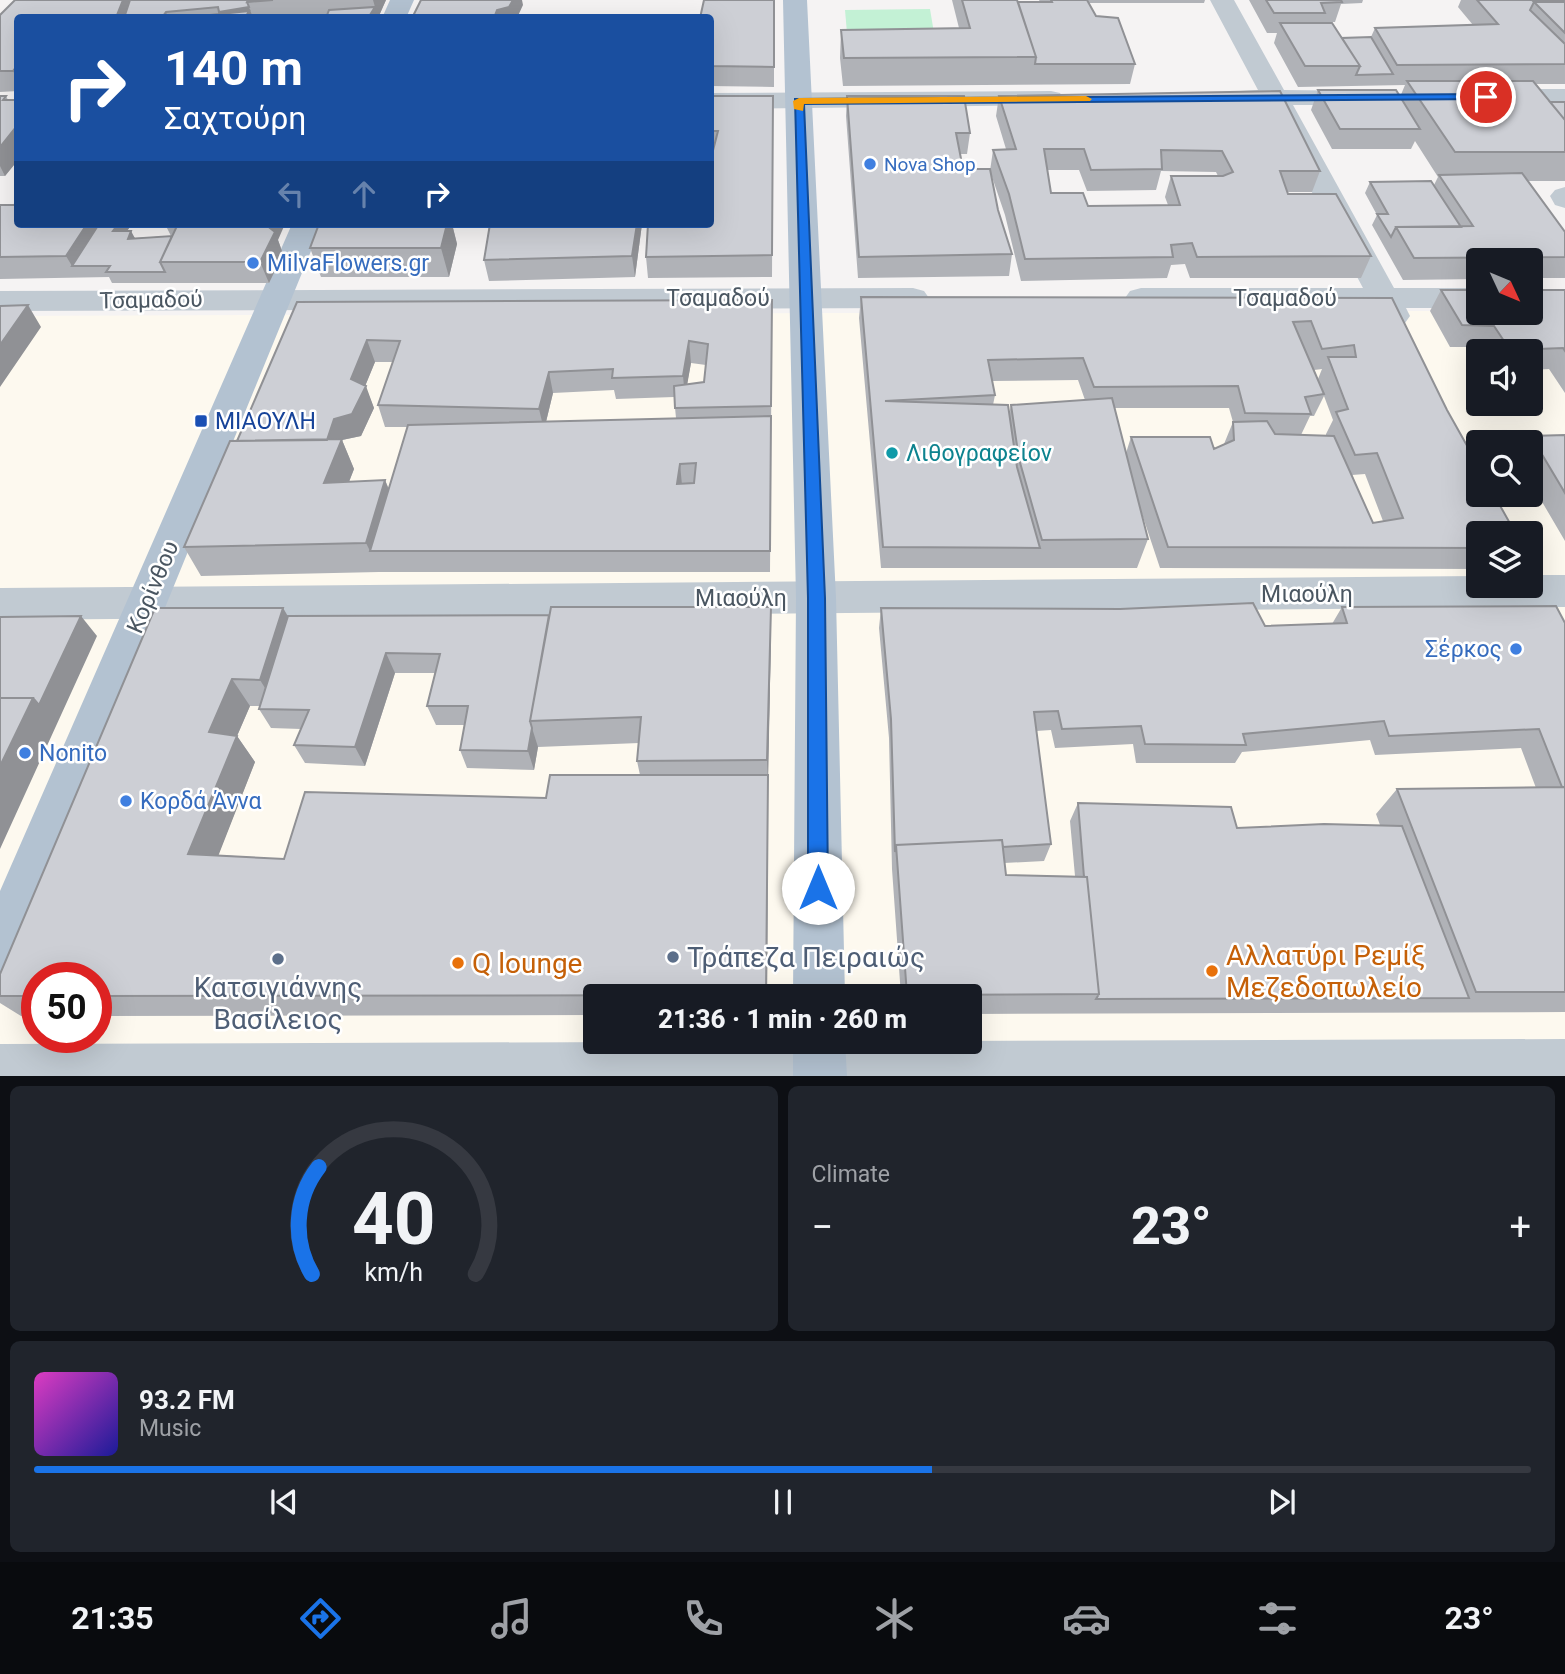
<!DOCTYPE html>
<meta charset="utf-8">
<style>
:root{--surface:#171b24;--page:#20242c;--text:#f1f3f6;--muted:#9ea1a6;--line:#363941;--accent:#1a73e8}
body{margin:0;font-family:Roboto,sans-serif;background:var(--page);color:var(--text);height:100vh;display:flex;flex-direction:column;font-size:26px;white-space:nowrap}
*{box-sizing:border-box;margin:0}
p{font-size:23px;color:var(--muted)}
.icon{flex:none;width:38px;height:38px;fill:none;stroke:currentColor;stroke-width:2;stroke-linecap:round;stroke-linejoin:round}
.map{position:relative;height:1076px;overflow:hidden}
.panel{display:flex;flex-direction:column;gap:10px;padding:10px;background:#0d0f14;flex:1}
.panel>*{flex:none}
.hud{position:absolute;left:14px;top:14px;width:700px;height:214px;border-radius:7px;box-shadow:0 7px 28px #0002;background:#1a4fa0;color:#fff;overflow:hidden}
.needle{width:46px;rotate:134deg}
.controls{position:absolute;left:1466px;top:248px;display:grid;gap:14px}
.controls a{display:grid;place-items:center;width:77px;height:77px;border-radius:7px;background:var(--surface);box-shadow:0 7px 28px #0002;font-size:35px}
.speed{position:absolute;left:21px;top:962px;display:flex;gap:14px;font-size:35px;font-weight:700;text-align:center}
.speed>*{display:grid;place-content:center;width:91px;height:91px;border-radius:50%;background:var(--surface);box-shadow:0 7px 28px #0002;line-height:1}
.speed .limit{border:10px solid #d22;background:#fff;color:#111}
.pin{position:absolute;display:grid;place-items:center;width:60px;height:60px;color:#fff;margin:-30px;border:4px solid #fff;border-radius:50%;box-shadow:0 2px 7px #0007}
.me{position:absolute;width:77px;margin:-38px;rotate:0deg;stroke-linejoin:round;filter:drop-shadow(0 0 5px #0008)}
.turn{display:flex;align-items:center;gap:24px;height:147px;padding:0 35px;font-size:32px}
.turn .icon{width:91px;height:91px;stroke-width:2.5}
.turn b{display:block;font-size:49px;line-height:60px}
.lanes{display:flex;align-items:center;height:66px;padding:0 35px;background:#0003;justify-content:center;gap:35px;direction:ltr}
.lanes .off{opacity:.35}
.big{font-size:52px;font-weight:800;line-height:1.1}
.panel .widget{flex:1;display:flex;flex-direction:column;justify-content:center;gap:10px;min-width:0;padding:0 24px;border-radius:10px;background:var(--page)}
.panel .dial{align-items:center;gap:0}
.dial svg{height:182px;overflow:visible;fill:none;stroke:var(--line);stroke-width:7;stroke-linecap:round;text-anchor:middle}
.dial text{fill:var(--text);stroke:none}
.song{display:flex;align-items:center;gap:21px}
.cover{width:84px;height:84px;border-radius:10px;background:linear-gradient(135deg,hsl(310 70% 55%),hsl(240 70% 35%))}
.played{height:7px;border-radius:4px;background:linear-gradient(90deg,var(--accent) 60%,var(--line) 60%)}
.keys{display:flex;justify-content:space-around;direction:ltr}
.heat{display:flex;justify-content:space-between;align-items:center;font-size:38px;direction:ltr}
.panel .tiles{flex:1;display:grid;gap:10px;grid-template-columns:1fr 1fr}
.widget:last-child{grid-column:span 2}
.trip{position:absolute;left:583px;top:984px;width:399px;height:70px;border-radius:7px;background:var(--surface);box-shadow:0 7px 28px #0002;font-weight:800;line-height:70px;text-align:center}
.tabs{display:flex;height:112px;justify-content:space-around;align-items:center;background:#090b0e;color:var(--muted)}
.tabs .icon{width:49px;height:49px}
.tabs .current{color:var(--accent)}
.tabs b{font-size:32px;color:var(--text)}
.map>svg:first-child{display:block}
.commercial{fill:#fdf9ef;fill-rule:evenodd}
.green{fill:#c3f1d5}
.lines{fill:none;stroke-linecap:round;stroke-linejoin:round}
.minor{fill:#c1cad2;fill-rule:evenodd}
.major{fill:#b3c2d1;fill-rule:evenodd}
.wall{fill:#b0b2b7;fill-rule:evenodd}
.shaded-wall{fill:#909195}
.building{fill:#cdcfd5;stroke:#909195;stroke-width:2;fill-rule:evenodd}
.route{fill:#1a73e8;stroke:#114b97;stroke-width:2}
.slow{fill:#f59e0b}
.shop-dot{fill:#3f7fe0;stroke:#fff;stroke-width:2.5}
.transit-dot{fill:#1a4fb4;stroke:#fff;stroke-width:2.5}
.culture-dot{fill:#0f9aa8;stroke:#fff;stroke-width:2.5}
.service-dot{fill:#5c6f8a;stroke:#fff;stroke-width:2.5}
.food-dot{fill:#e8710a;stroke:#fff;stroke-width:2.5}
.labels{text-anchor:middle;dominant-baseline:central;stroke-width:5;stroke-linejoin:round;paint-order:stroke}
.far-shop-label{font-size:19px;fill:#366cbe;stroke:#fff;text-anchor:start}
.shop-label{font-size:23px;fill:#366cbe;stroke:#fff;text-anchor:start}
.street-label{font-size:23px;fill:#4a5661;stroke:#fff}
.transit-label{font-size:23px;fill:#164399;stroke:#fff;text-anchor:start}
.culture-label{font-size:23px;fill:#0d838f;stroke:#fff;text-anchor:start}
.near-food-label{font-size:28px;fill:#c56008;stroke:#fff;text-anchor:start}
.near-service-label{font-size:28px;fill:#4e5e75;stroke:#fff;text-anchor:start}
</style>
<div class="map">
<svg width="1565" height="1076" viewBox="0 0 1565 1076">
<rect width="100%" height="100%" fill="#f5f3f3"/>
<path class="commercial" d="M1430,311H1565V1075H0V316ZM1479,352H1531V404H1479ZM1479,443H1531V495H1479ZM1479,534H1531V586H1479ZM37,978H96V1038H37ZM595,996H970V1041H595Z"/>
<path class="green" d="M930,9L934,33H847L845,10Z"/>
<g class="lines">
<path class="minor" d="M1210,0H1234L1284,90L1375,91L1379,97L1375,103L1366,105H1293L1394,288H1479V308H1406L1410,316L1405,323L1394,326L1383,323L1374,308H1141L1130,305L1125,298L1130,291L1141,288H1363L1266,106L1222,104L1218,98L1222,92L1258,90Z
M1493,89H1565V105L1484,103L1480,97L1484,91Z
M1051,91L1060,93L1064,99L1060,105L710,109V93Z
M1565,187V208L1555,205L1550,196L1555,190Z
M913,288L924,291L929,298L924,305L913,308L0,311V291Z
M1531,575H1565V607L0,620V588L1479,576V586H1531Z
M1565,1039V1076H0V1044Z"/>
<path class="major" d="M390,0H414L406,18H382Z
M783,0H807L836,598L845,996H793L796,598Z
M292,224H322L18,967L0,974V891Z
M793,1041H845L847,1076H793Z"/>
</g>
<path class="wall" d="M15,0H386L378,18H325L324,16L309,18H18V91L0,92V15Z
M774,0V87L710,86V18Z
M952,0H1017L1018,2H1040L1039,0H1205L1204,3H1089L1096,16L1135,64L1130,84L843,86L840,58L841,30L959,28Z
M1249,0H1363L1362,3L1341,4L1335,22H1322L1342,38L1371,37L1375,28L1473,25L1458,7L1461,0H1565V84H1536L1550,102H1565V181H1528L1565,232V278H1531V261H1479V279L1403,280L1372,225L1377,215L1365,193L1370,182L1434,185L1438,177L1415,141L1411,149H1332L1311,110L1318,90L1400,97L1405,85L1298,87L1274,43L1277,33H1267Z
M0,96H6L8,100H18V160L5,176H0Z
M710,96H773L772,277L648,278L646,257L710,224L713,152H710Z
M847,96L970,133L967,154H960L963,169L1012,254L1009,276L858,278L846,116Z
M999,96L1320,171L1312,192H1287L1288,194L1371,256L1361,278H1190L1185,264L1171,265L1167,278L1021,281L1005,215L990,171L993,150L1006,149L996,116ZM1047,170H1079L1087,191L1156,190L1161,171L1216,172L1218,176H1171L1165,197L1168,205L1088,206L1051,193Z
M0,205L18,224H132L127,231L135,238L171,236L166,226L167,224L278,240L283,254L269,283H112L109,277L0,279Z
M319,224H452L457,244L449,277H321L310,248Z
M490,224H642L635,277L489,281L484,260Z
M1441,290H1565V393L1549,369L1531,370V352H1484L1481,347H1450L1430,311Z
M861,297L1392,298L1479,534V569L1160,568L1139,505L1148,539L1137,568H881L859,318ZM1322,369L1318,379L1314,370ZM1078,380L1085,400L1011,405L1009,414L993,405L995,395L992,381ZM1324,396L1333,420L1326,434V436L1301,435L1310,416H1314ZM1115,408H1229L1233,422L1224,444L1214,449L1131,437L1126,453ZM1365,474L1383,521L1373,523L1352,475Z
M772,300L770,572H379L201,576L184,547L237,441L297,302ZM375,362H393L378,405L385,427H407L389,489L385,480L349,482L354,469L342,440L361,436L374,408L365,386ZM691,363L706,365L704,382L687,384ZM614,390L616,399L674,397L676,418L546,422L553,393Z
M1565,435V541L1531,483V443H1527L1531,436Z
M1342,607L1565,623V1012L970,1014V996H901L892,869L889,738L879,628L881,608L1265,626L1332,624ZM1051,730L1055,748L1133,744L1136,763H1235L1242,752L1370,740L1375,755L1521,748L1536,788L1397,789L1376,814L1380,825L1237,828L1078,803L1070,821L1075,876L1006,875L1004,863L1044,861L1051,844L1036,731Z
M283,608L288,616L771,634L768,775L767,996H595V1015L96,1016V978H37V1016H21L0,1003V974ZM395,673H435L427,706L436,725H465L460,750L467,768L534,770L538,747L639,743L637,761L640,775L546,798L284,859L218,855L255,762L237,736L250,706H260L259,709L271,728L301,729L294,745L305,763L365,766Z"/>
<path class="shaded-wall" d="M123,0H136L132,18H118L117,15Z
M373,0H386L378,18H368L375,7Z
M513,0H522L523,5L517,18H494L497,10Z
M249,7L253,18H221L219,12Z
M166,12L168,18H149Z
M18,65V80L13,71Z
M16,127L18,131V160L5,176L0,166V147Z
M87,224H112L72,266L66,256Z
M118,224H132L119,242L113,231Z
M267,224H285L278,240L283,254L269,283L260,262Z
M439,224H452L457,244L449,277L441,248Z
M637,224H642L635,277L632,256Z
M131,231L137,242L128,239Z
M28,305L41,327L0,387V345Z
M367,340L375,362L359,401L351,379Z
M689,341L691,363L685,397L683,376Z
M549,372L553,393L544,430L539,409Z
M366,386L374,408L361,436L342,440L354,469L337,512L324,483V448L334,419Z
M680,464L682,485L677,484Z
M385,480L396,509L370,551L366,543Z
M771,607V634L768,785L767,760Z
M283,608L299,636L277,707L260,680Z
M81,616L97,636L0,849V766L33,698Z
M386,653L395,673L365,766L355,747Z
M232,679L250,706L237,736L255,762L210,877L188,854L209,732Z
M532,728L538,747L534,770L528,751Z
M768,775L767,996H766Z"/>
<path class="building" d="M15,0H123L117,15L85,18H18V65L13,71H0V15Z
M130,0H248L247,2L249,7L219,12L218,7L166,12L163,16L149,18H124Z
M248,0H273L247,2Z
M421,0H513L509,7L497,10L494,18H412Z
M704,0H774V67L710,66V18H700Z
M962,0H1017L1036,57L844,58L841,30L970,28Z
M1051,0H1087L1096,16L1118,18L1135,64H1035L1036,57L1018,2H1052Z
M1266,0H1341L1342,2L1321,3L1325,13H1274Z
M1477,0H1565V2H1534L1530,10L1565,44V64L1397,65L1375,28L1498,24Z
M1534,2H1565V33Z
M375,7L368,18H326L329,10Z
M249,11L245,18H181Z
M1280,23H1332L1360,66H1305Z
M1371,37L1393,74L1356,75L1360,66L1342,38Z
M1407,81H1533L1565,120V152H1455Z
M1318,90H1396L1420,129H1340Z
M1280,91L1320,171H1280L1288,194H1336L1371,256L1197,257L1192,243L1171,245L1173,257L1025,259L1009,194L993,150L1016,149L999,96ZM1044,149H1084L1091,170L1162,169L1161,150L1222,151L1233,172L1223,176H1171L1180,205L1088,206L1083,193H1051Z
M0,96H6L3,100H18V128L16,127L0,147Z
M710,96H773L772,255L646,257L648,224H710V162L718,131H710Z
M847,96H964L970,133H956L963,169H990L998,210L1012,254L859,257Z
M1550,102H1565V120Z
M1522,173L1565,232V257L1414,258L1396,227L1473,226L1439,175Z
M1431,181L1461,227H1396L1391,237L1377,214H1388L1370,182Z
M18,200V224H87L66,256L0,257V205H14Z
M99,224H118L113,231H131L128,239L172,236L160,262L165,272H106L110,266H72Z
M167,224H267L266,225L275,232L260,262H160L177,226H166Z
M319,224H447L441,248H310Z
M490,224H637L632,256L484,260Z
M1441,290H1479V313H1531V290H1565V351L1563,348L1510,350L1494,326L1462,325Z
M861,297L1392,298L1447,410L1479,467V495H1494L1516,534H1479V548L1168,547L1131,437H1210L1214,449L1234,440L1233,422L1267,421L1275,434L1334,436L1373,523L1403,518L1377,453L1355,455L1336,412L1348,409L1328,357H1356L1354,345L1322,349L1311,321L1293,322L1324,394L1305,397L1311,414L1245,413L1238,386L1094,387L1083,358L988,360L995,395L885,401L1008,405L1017,467L1040,548L883,547Z
M772,300L771,406L675,408L674,386L704,382L708,344L689,341L683,376L612,378L613,369L549,372L539,409L378,405L400,341L367,340L351,379L366,386L352,414L334,419L327,440L237,441L297,302Z
M28,305L0,345V306Z
M1112,398L1148,539L1042,540L1019,459L1011,405Z
M771,416L770,551H370L408,425ZM696,463L694,483L677,484L680,464Z
M1565,435V493L1531,436Z
M342,439L324,483L385,480L366,543L184,547L230,441Z
M1253,603L1265,626L1347,623L1342,607L1556,606L1565,623V787H1562L1539,729L1389,736L1384,721L1243,734L1246,745L1145,744L1141,726L1062,729L1058,711L1034,712L1051,844L1003,847L1002,840L896,845L895,852L891,719L881,608L1120,609Z
M551,607H771L767,760L637,761L641,717L530,721Z
M155,608H283L260,680L232,679L209,732L237,736L188,854L284,859L305,792L546,798L550,775H768L766,995L96,996V978H37V996H0V974Z
M549,615L530,721L532,728L528,751L460,750L468,706H427L440,654L386,653L355,747L294,745L309,710L259,709L288,616Z
M81,616L39,705L33,698H0V617Z
M0,698H33L0,766Z
M1565,787V992H1476L1397,789Z
M1078,803L1231,807L1237,828L1324,824L1402,826L1469,998L1096,999L1099,994L1087,877H1084Z
M1002,840L1006,875L1087,877L1099,994L907,995L896,845Z"/>
<path class="route" d="M1486,94L1491,97L1490,99L804,104L825,598L828,888L825,895L818,897L811,895L808,888V598L795,99Z"/>
<path class="slow" d="M1086,96L1092,99L1090,101L804,104L803,111L794,109L793,101L799,98Z"/>
<g class="shop-dot">
<circle cx="870" cy="164" r="7"/>
<circle cx="253" cy="263" r="7"/>
<circle cx="1516" cy="649" r="7"/>
<circle cx="25" cy="753" r="7"/>
<circle cx="126" cy="801" r="7"/>
</g>
<rect class="transit-dot" x="194" y="414" width="14" height="14" rx="3.5"/>
<circle class="culture-dot" cx="892" cy="453" r="7"/>
<g class="service-dot">
<circle cx="673" cy="957" r="7"/>
<circle cx="278" cy="959" r="7"/>
</g>
<g class="food-dot">
<circle cx="458" cy="963" r="7"/>
<circle cx="1212" cy="971" r="7"/>
</g>
<g class="labels">
<g class="far-shop-label">
<text x="884" y="164">Nova Shop</text>
</g>
<g class="shop-label">
<text x="267" y="263">MilvaFlowers.gr</text>
<text x="1502" y="649" text-anchor="end">Σέρκος</text>
<text x="39" y="753">Nonito</text>
<text x="140" y="801">Κορδά Άννα</text>
</g>
<g class="street-label">
<text x="718" y="298">Τσαμαδού</text>
<text x="1285" y="298">Τσαμαδού</text>
<text transform="translate(151 300) rotate(-1)">Τσαμαδού</text>
<text transform="translate(153 587) rotate(-67)">Κορίνθου</text>
<text x="1307" y="594">Μιαούλη</text>
<text x="741" y="598">Μιαούλη</text>
</g>
<g class="transit-label">
<text x="215" y="421">ΜΙΑΟΥΛΗ</text>
</g>
<g class="culture-label">
<text x="906" y="453">Λιθογραφείον</text>
</g>
<g class="near-food-label">
<text x="1226" y="955">Αλλατύρι Ρεμίξ<tspan x="1226" dy="32">Μεζεδοπωλείο</tspan></text>
<text x="472" y="963">Q lounge</text>
</g>
<g class="near-service-label">
<text x="687" y="957">Τράπεζα Πειραιώς</text>
<text x="278" y="987" text-anchor="middle">Κατσιγιάννης<tspan x="278" dy="32">Βασίλειος</tspan></text>
</g>
</g>
</svg>
<div class="controls">
<a><svg class="needle" viewBox="-14 -14 28 28"><path d="M0-13l5 13h-10z" fill="#e53935"/><path d="M0 13l5-13h-10z" fill="#9ea1a6"/></svg></a>
<a><svg class="icon" aria-label="sound" viewBox="0 0 24 24"><path d="M4 9h4l5-4v14l-5-4H4zM17 9q2 3 0 6"/></svg></a>
<a><svg class="icon" aria-label="search" viewBox="0 0 24 24"><circle cx="10" cy="10" r="6"/><path d="M15 15l6 6"/></svg></a>
<a><svg class="icon" aria-label="layers" viewBox="0 0 24 24"><path d="M12 4l9 5-9 5-9-5zM3 14l9 5 9-5"/></svg></a>
</div>
<div class="speed"><div class="limit">50</div></div>
<div class="pin" style="left:1486px;top:97px;background:#d93025"><svg class="icon" aria-label="arrive" viewBox="0 0 24 24"><path d="M6 21V4h12l-3 4 3 4H6"/></svg></div>
<svg class="me" style="left:818px;top:888px" viewBox="-20 -20 40 40"><circle r="19" fill="#fff"/><path d="M0-13L10 11 0 6-10 11z" fill="#1a73e8"/></svg>
<div class="trip">21:36 · 1 min · 260 m</div>
<div class="hud">
<div class="turn"><svg class="icon" aria-label="right" viewBox="0 0 24 24"><path d="M7 20v-9h11M14 6l5 5-5 5"/></svg><div><b>140 m</b>Σαχτούρη</div></div>
<div class="lanes"><svg class="icon off" aria-label="left" viewBox="0 0 24 24"><path d="M17 20v-9H6M10 6l-5 5 5 5"/></svg><svg class="icon off" aria-label="ahead" viewBox="0 0 24 24"><path d="M12 20V5M6 11l6-6 6 6"/></svg><svg class="icon" aria-label="right" viewBox="0 0 24 24"><path d="M7 20v-9h11M14 6l5 5-5 5"/></svg></div>
</div>
</div>
<section class="panel">
<div class="tiles">
<div class="widget dial"><svg viewBox="0 0 100 80">
<path d="M14 69A42 42 0 1 1 86 69"/>
<path d="M14 69A42 42 0 0 1 17 22" stroke="#1a73e8"/>
<text x="50" y="56" font-size="32" font-weight="700">40</text>
<text x="50" y="72" font-size="11">km/h</text>
</svg></div>
<div class="widget"><p>Climate</p>
<div class="heat"><a>−</a><b class="big">23°</b><a>+</a></div>
</div>
<div class="widget">
<div class="song"><i class="cover"></i><div><b>93.2 FM</b><p>Music</p></div></div>
<div class="played"></div>
<div class="keys"><svg class="icon" aria-label="previous" viewBox="0 0 24 24"><path d="M18 5L8 12l10 7zM5 5v14"/></svg><svg class="icon" aria-label="pause" viewBox="0 0 24 24"><path d="M8 5v14M16 5v14"/></svg><svg class="icon" aria-label="next" viewBox="0 0 24 24"><path d="M6 5l10 7-10 7zM19 5v14"/></svg></div>
</div>
</div>
</section>
<nav class="tabs">
<b>21:35</b>
<svg class="icon current" aria-label="directions" viewBox="0 0 24 24"><path d="M12 3l9 9-9 9-9-9zM9 14v-3h6M13 9l2 2-2 2"/></svg>
<svg class="icon" aria-label="music" viewBox="0 0 24 24"><path d="M9 18V5l10-2v13"/><circle cx="6" cy="18" r="3"/><circle cx="16" cy="16" r="3"/></svg>
<svg class="icon" aria-label="phone" viewBox="0 0 24 24"><path d="M5 4h4l2 5-3 2q2 4 5 5l2-3 5 2v4C11 20 4 13 5 4z"/></svg>
<svg class="icon" aria-label="climate" viewBox="0 0 24 24"><path d="M12 3v18M4 7l16 10M4 17L20 7"/></svg>
<svg class="icon" aria-label="car" viewBox="0 0 24 24"><path d="M5 17H2v-5l4-1 3-4h7l3 4 3 1v5h-3M9 17h6M6 11h13"/><circle cx="7" cy="17" r="2"/><circle cx="17" cy="17" r="2"/></svg>
<svg class="icon" aria-label="filters" viewBox="0 0 24 24"><path d="M4 7h16M4 17h16"/><circle cx="9" cy="7" r="2"/><circle cx="15" cy="17" r="2"/></svg>
<b>23°</b>
</nav>
